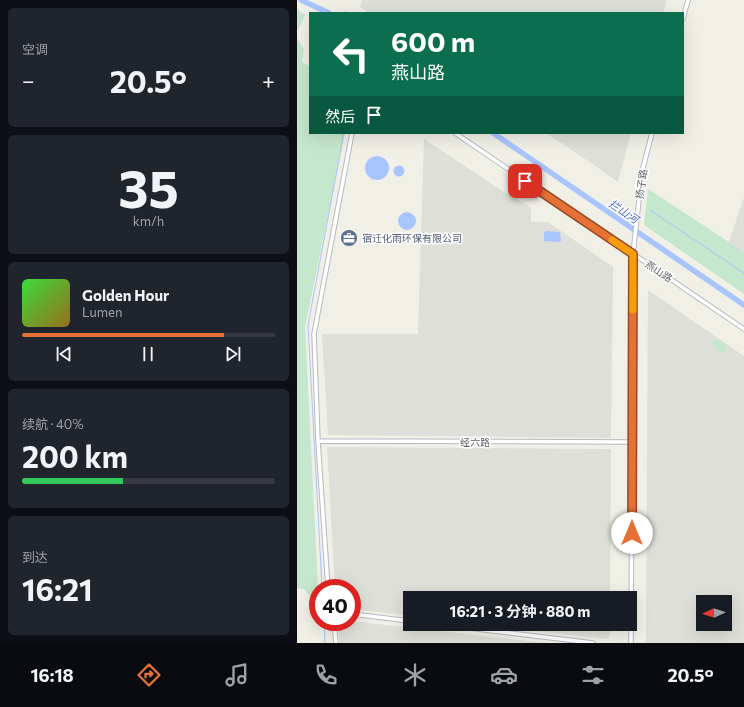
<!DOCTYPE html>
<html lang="zh">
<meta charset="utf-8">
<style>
:root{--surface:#171b24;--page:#20242c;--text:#f1f3f6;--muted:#9ea1a6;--line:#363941;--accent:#e67137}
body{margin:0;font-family:Commissioner,"Noto Sans SC",sans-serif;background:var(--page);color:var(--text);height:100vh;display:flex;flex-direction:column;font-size:15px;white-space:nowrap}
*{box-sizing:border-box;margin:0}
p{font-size:13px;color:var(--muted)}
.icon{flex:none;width:22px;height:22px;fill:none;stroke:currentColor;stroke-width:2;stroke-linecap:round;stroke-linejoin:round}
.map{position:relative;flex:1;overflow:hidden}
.sheet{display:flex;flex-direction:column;gap:8px;padding:8px;background:#0d0f14;width:297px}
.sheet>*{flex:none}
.hud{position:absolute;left:12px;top:12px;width:375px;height:122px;border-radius:0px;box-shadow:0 4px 16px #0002;background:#0b6e4f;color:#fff;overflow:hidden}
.needle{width:26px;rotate:267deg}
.fabs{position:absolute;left:399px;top:595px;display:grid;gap:8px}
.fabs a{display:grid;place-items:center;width:36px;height:36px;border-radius:0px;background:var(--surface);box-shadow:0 4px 16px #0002;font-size:20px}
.speed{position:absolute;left:12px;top:579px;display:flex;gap:8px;font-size:20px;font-weight:700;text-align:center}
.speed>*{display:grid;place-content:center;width:52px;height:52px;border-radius:50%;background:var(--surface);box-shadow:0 4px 16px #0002;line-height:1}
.speed .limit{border:6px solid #d22;background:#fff;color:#111}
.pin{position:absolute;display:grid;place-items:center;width:34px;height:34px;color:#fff;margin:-17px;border-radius:8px;box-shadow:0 2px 6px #0006}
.me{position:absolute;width:44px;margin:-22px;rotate:0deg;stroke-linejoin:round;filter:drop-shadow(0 0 3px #0008)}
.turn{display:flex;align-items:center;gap:14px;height:84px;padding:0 16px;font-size:18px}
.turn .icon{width:52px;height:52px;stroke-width:2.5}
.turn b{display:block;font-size:28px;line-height:34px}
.then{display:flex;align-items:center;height:38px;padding:0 16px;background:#0003;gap:8px;font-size:15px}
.big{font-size:30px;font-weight:700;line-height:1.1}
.sheet .widget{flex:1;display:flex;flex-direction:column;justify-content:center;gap:6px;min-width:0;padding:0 14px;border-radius:6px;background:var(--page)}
.sheet .dial{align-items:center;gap:0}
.dial b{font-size:52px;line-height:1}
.song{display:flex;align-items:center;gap:12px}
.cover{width:48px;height:48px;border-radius:6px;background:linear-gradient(135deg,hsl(120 70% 55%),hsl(40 70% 35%))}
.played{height:4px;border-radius:2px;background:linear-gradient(90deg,var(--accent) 80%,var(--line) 80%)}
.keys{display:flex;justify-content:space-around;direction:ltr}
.heat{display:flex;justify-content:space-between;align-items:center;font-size:22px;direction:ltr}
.charge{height:6px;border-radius:3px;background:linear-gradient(90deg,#34c759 40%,var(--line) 0)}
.trip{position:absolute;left:106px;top:591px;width:234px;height:40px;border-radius:0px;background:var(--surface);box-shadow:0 4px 16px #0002;font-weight:700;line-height:40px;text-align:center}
.menu{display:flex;height:64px;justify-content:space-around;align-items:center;background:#090b0e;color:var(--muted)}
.menu .icon{width:28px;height:28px}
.menu .active{color:var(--accent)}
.menu b{font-size:18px;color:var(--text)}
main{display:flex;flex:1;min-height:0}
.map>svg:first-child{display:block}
.industrial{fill:#dfdfd9;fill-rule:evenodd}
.green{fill:#c5e7cd}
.water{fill:#aac4fd}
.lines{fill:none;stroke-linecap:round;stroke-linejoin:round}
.stream{stroke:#aac4fd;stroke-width:1}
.river{stroke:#aac4fd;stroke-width:5.5}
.minor-casing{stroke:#b9bac0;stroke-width:5.5}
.minor{stroke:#fff;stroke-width:3.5}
.route-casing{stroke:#964924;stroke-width:10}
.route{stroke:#e67137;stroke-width:7}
.slow{stroke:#f59e0b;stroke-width:7}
.labels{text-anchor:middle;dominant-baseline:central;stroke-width:3;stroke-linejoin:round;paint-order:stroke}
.street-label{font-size:10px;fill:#5f6067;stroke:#fff}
.service-label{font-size:10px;fill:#4e5e75;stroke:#fff;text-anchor:start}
.water-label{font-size:11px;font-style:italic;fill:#4b67c2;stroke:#fff}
</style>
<main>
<section class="sheet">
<div class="widget"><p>空调</p>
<div class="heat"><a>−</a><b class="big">20.5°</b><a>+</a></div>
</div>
<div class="widget dial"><b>35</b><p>km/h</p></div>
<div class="widget">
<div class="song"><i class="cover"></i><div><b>Golden Hour</b><p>Lumen</p></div></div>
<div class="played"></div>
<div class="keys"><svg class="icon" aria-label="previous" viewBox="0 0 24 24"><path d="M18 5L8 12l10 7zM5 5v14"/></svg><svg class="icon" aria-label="pause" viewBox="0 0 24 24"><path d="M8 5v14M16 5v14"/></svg><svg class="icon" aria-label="next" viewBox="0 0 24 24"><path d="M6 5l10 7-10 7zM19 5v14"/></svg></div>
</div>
<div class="widget"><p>续航 · 40%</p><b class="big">200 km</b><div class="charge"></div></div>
<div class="widget"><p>到达</p><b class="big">16:21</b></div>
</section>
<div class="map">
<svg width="447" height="643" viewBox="0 0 447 643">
<rect width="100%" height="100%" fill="#f0f0e7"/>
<path class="industrial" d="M65,0H370L366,13H72L63,7Z
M249,133H334L321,182L294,163Z
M127,139L210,194L234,207V222H251L316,267L314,438L31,435L25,334H121Z
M447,197V252L432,242Z
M351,290L447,356V643H349ZM406,602H428V624H406Z
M30,447L314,449L313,598H113V616L55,609V588H38Z
M55,621L133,630L249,643H43L41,622Z
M179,624H313V635L311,638L309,639Z"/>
<path class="green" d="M0,9L8,15L2,28L0,30Z
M0,38L7,49L5,62L13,66V133H48L8,327L21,588V602L18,603L7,589L0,588Z
M351,189L447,252V294L347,225Z
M418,338L430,346L425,353L414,344Z"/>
<path class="water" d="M68 168a12 12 0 1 1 24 0a12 12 0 1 1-24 0Z
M96.5 171a5.5 5.5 0 1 1 11 0a5.5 5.5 0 1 1-11 0Z
M101 221a9 9 0 1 1 18 0a9 9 0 1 1-18 0Z
M249,231L263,232L264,241L262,242L247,241V233Z"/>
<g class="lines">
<path class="stream" d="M47,13L49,11
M353,210L447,273
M25,588L11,325L47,133
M27,622L28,643"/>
<path class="river" d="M4,0L32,13
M196,133L447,305"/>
<g class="minor-casing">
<path id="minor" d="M386,19L391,0
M158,133L447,329
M21,441L335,442
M31,588L21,441L17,334L55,133
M55,614L113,621
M37,622L39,643
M138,624L296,643
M334,643L336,254L343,191L346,168L355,133"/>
</g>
<use href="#minor" class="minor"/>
</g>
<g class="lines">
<g class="route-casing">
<path id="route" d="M228,181L336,254L335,533"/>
</g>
<use href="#route" class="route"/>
<path class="slow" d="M315,240L336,254V310"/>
</g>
<defs>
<g id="office-disc" transform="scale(0.9)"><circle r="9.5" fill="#5c6f8a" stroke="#fff"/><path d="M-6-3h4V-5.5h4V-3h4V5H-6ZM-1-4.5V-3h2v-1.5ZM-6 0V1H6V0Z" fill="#fff"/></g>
</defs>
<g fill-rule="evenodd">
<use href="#office-disc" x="52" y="238"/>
</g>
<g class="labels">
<g class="street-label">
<text transform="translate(344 184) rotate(-82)">扬子路</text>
<text transform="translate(362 271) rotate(34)">燕山路</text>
<text x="178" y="442">经六路</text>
</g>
<g class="service-label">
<text x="65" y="238">宿迁化雨环保有限公司</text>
</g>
<g class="water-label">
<text transform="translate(327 211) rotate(34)">拦山河</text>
</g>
</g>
</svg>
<div class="fabs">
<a><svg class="needle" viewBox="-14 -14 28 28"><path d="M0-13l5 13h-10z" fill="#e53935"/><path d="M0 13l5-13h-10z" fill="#9ea1a6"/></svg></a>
</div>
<div class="speed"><div class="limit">40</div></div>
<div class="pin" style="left:228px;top:181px;background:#d93025"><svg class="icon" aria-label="arrive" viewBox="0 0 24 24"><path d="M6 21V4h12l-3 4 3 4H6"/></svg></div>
<svg class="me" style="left:335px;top:533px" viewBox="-20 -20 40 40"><circle r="19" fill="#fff"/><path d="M0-13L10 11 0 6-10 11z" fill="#e67137"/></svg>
<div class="trip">16:21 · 3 分钟 · 880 m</div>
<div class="hud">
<div class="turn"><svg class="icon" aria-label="left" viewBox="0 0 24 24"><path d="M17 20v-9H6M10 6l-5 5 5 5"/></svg><div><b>600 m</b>燕山路</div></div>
<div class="then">然后<svg class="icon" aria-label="arrive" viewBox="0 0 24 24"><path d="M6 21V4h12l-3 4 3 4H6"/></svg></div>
</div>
</div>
</main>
<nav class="menu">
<b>16:18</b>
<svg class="icon active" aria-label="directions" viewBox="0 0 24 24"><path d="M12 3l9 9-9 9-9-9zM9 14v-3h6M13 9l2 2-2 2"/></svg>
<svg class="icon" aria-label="music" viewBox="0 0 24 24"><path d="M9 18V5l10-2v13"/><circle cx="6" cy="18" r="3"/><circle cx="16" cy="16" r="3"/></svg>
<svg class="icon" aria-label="phone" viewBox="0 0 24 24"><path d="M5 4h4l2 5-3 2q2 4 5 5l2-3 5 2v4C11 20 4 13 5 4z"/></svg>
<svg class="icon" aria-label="climate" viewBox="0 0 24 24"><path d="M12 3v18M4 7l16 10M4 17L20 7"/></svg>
<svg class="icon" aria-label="car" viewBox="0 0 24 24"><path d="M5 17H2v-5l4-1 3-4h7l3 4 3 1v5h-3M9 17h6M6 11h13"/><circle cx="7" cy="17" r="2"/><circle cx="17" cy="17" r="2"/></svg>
<svg class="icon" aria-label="filters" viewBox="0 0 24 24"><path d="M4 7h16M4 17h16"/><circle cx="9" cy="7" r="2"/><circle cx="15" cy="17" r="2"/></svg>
<b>20.5°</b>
</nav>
